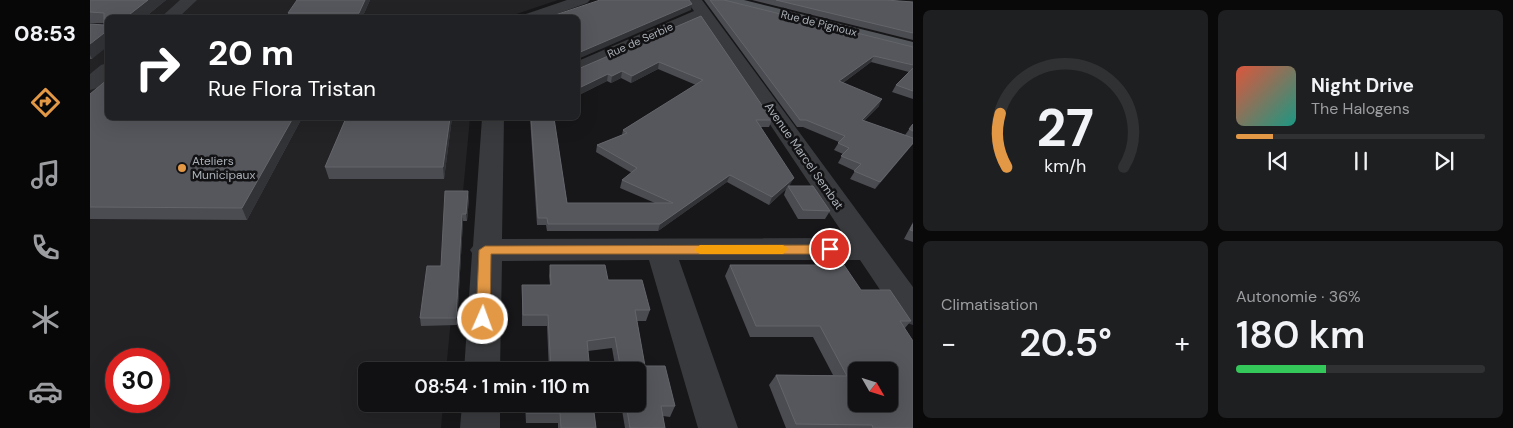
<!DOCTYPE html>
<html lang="fr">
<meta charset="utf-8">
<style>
:root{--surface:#111113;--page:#1e1f21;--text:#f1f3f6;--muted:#9c9da0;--line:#303133;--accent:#e29845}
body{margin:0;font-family:"DM Sans",sans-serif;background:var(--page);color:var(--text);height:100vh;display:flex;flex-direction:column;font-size:19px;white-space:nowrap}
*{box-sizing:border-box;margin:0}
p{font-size:16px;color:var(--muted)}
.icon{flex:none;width:28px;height:28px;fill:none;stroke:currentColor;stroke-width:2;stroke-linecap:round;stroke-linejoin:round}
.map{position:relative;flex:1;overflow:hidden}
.details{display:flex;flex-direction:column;gap:10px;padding:10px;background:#09090a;width:600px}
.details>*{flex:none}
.guide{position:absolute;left:15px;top:15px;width:475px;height:105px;border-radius:8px;box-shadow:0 5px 20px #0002,0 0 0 1px var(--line);background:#202124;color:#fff;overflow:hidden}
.needle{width:32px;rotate:129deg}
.buttons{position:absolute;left:758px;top:362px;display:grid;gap:10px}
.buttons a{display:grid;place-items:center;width:50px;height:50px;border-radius:8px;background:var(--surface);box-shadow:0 5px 20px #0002,0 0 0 1px var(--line);font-size:25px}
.speed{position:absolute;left:15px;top:348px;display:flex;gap:10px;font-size:25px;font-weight:700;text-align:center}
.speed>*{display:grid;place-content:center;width:65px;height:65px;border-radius:50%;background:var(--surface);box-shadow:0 5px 20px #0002,0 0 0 1px var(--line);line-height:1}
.speed .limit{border:8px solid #d22;background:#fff;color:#111}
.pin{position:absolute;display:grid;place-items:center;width:42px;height:42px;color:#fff;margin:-21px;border:2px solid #fff;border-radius:50%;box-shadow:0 1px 5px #0007}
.me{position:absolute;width:55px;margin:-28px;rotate:2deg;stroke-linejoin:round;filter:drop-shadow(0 0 4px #0008)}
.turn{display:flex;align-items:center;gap:18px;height:105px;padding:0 20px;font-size:22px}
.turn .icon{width:65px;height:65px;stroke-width:2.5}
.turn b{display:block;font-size:35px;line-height:42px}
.big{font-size:38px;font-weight:600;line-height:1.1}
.details .widget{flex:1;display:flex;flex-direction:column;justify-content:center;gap:8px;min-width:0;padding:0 18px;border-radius:8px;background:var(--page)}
.details .dial{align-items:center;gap:0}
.dial svg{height:130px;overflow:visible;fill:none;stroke:var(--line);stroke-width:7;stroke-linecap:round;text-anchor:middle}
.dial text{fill:var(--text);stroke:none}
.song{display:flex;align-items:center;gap:15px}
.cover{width:60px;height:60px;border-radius:8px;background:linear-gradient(135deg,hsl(10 70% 55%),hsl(170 70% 35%))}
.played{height:5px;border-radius:2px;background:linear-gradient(90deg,var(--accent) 15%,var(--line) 15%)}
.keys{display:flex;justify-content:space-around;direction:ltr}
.heat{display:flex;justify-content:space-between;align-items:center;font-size:28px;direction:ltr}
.charge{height:8px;border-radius:4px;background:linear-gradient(90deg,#34c759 36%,var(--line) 0)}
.details .tiles{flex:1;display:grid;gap:10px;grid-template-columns:repeat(2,1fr)}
.trip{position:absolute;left:268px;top:362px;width:288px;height:50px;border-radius:8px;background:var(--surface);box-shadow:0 5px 20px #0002,0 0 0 1px var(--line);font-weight:600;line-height:50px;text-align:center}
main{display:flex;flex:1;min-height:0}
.menu{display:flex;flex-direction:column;width:90px;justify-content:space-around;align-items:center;background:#070708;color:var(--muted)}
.menu .icon{width:35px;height:35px}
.menu .on{color:var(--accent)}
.menu b{font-size:22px;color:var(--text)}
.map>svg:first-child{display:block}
.built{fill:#232326;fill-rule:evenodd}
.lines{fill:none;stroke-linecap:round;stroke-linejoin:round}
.minor{fill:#383a3d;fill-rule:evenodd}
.major{fill:#54575c;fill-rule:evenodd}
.wall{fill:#4b4c51}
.shaded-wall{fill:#323336}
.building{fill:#55575c;stroke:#63656a;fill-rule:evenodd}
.route{fill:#e29845;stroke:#93632d}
.slow{fill:#f59e0b}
.poi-dot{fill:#e29845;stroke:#121214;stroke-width:2}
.labels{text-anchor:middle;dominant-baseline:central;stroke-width:5;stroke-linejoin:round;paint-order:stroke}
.far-street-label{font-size:11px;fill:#aab0b7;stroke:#121214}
.street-label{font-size:12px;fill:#aab0b7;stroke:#121214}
.poi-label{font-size:12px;fill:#aab0b7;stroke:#121214;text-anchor:start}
</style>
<main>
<nav class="menu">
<b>08:53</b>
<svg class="icon on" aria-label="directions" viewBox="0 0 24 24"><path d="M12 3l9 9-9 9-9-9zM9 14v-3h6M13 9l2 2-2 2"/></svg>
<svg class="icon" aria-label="music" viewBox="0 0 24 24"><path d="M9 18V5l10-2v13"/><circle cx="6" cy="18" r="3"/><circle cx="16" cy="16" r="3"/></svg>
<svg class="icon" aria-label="phone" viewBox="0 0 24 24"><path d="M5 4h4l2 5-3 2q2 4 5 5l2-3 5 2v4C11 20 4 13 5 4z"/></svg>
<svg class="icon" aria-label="climate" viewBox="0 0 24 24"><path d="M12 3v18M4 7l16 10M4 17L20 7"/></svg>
<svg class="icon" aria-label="car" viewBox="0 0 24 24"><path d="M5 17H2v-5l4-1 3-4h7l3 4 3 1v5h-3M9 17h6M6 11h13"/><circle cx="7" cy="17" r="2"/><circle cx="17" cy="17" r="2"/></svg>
</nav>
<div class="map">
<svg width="823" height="428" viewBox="0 0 823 428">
<rect width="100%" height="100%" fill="#171719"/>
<path class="built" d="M0,0H468L414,18H18V118H380L356,371H276V404H353L351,428H0ZM26,359H69V401H26Z"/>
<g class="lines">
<path class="minor" d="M90,0H107L88,18H70Z
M477,0H500L497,3L456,18H431L433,15Z
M596,0H612L823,287V325L811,321L770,260H589L648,428H608L559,260L412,261L410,371H374L382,253L380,250L383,246L392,118H414L412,239L756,238L610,20L488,74V61L604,11Z
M18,63V79L7,88L0,90V74L11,65Z
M372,404H410V428H370Z"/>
<path class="major" d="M627,0H654L823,42V52L630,3Z"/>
</g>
<path class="wall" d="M0,0H76L54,18H18L2,59H0V24L14,25V23H0Z
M280,0L272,18H199L198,13Z
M614,0H634L823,47V99L802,92L806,85L819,72L781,62L753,83L789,106L774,121L815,135L823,124V144L785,189L760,179L765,171L748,163L753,154L744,150L749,142L713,127H707Z
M662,0H796L823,2V40Z
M611,16L682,120L679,127H671L700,185L699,186L740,211L735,219H708L694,195L696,189L679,205L637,182L568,231H457L456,225H447L440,118H464L477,203H565L530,188L532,180L542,173L506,152L507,145L532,135L533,130L606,85L568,69L541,83L531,78L521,83L517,81L491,94L488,92V69Z
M0,94L18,118H212L157,220L0,219Z
M256,118H362L354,179H239L235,167Z
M379,198L377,221H373L367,325L331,326L330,318Z
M823,222V242L814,239Z
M460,265L518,280L560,310L556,321H547L555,366L585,406L580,417L573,416L575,428H535L531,404H546V371H526L522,348L498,351L500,371H459L457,326H432V285H460L459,276Z
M640,265L771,290L821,321L815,328L823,428H696L679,385L686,375H743L723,337H660L635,276Z
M435,404H503L506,428H468V423H436Z"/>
<path class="shaded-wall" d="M58,0H76L54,18H35Z
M275,0H280L272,18H270L269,13Z
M602,4L601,10L488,59V53Z
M18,30V46L2,59L0,55V44Z
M784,56L781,62L746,88L749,81Z
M569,62L568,69L541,83L542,76Z
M532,71L531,78L521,83L522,76Z
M518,74L517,81L491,94V87Z
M792,99L789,106L768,127L772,120Z
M203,118H212L157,220L152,208Z
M360,118H362L354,179L353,167Z
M823,143L821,146L785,189L790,182Z
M640,175L637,182L568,231L570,224Z
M704,178L700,185L698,187V186L696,189L679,205L682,197Z
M378,191L379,198L377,221L376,214Z
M372,214L373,221L367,325L366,318Z"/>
<path class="building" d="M0,0H58L35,18H18V30L0,44V24L14,25V13L0,12Z
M207,0H275L269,13H198Z
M510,0H599L602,4L488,53V62V18H456Z
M620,0H634L823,47V65L784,56L749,81L792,99L772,120L823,138V143L790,182L764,171L771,164L751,156L759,148L748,143L755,136L716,120H710Z
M686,0H796L823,2V33Z
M611,16L682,120H666L704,178L682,197L640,175L570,224H458L457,218H448L441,118H464L477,203H583L532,180L547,168L507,145L537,133L533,130L613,80L569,62L542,76L532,71L522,76L518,74L491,87L488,85V69Z
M823,68V91L806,85Z
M18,79V118H203L152,208L0,207V94Z
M256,118H360L353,167H235Z
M823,124V131L819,129Z
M698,186H723L740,211L713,210Z
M355,191H378L376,214H372L366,318H330L337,266H351Z
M823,224V231L820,230Z
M460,265H515L518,280H552L560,310H545L555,366H575L585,406H571L575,428H540L536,404H546V371H531L525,337L497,341L500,371H461L458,315H433L432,285H461Z
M640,265H754L771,290H800L821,321H810L823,341V428H783L782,425L706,424L686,375L757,376L730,326H666ZM766,371H799V404H766Z
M436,404H503L506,428H471L470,413H436Z"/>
<path class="route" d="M740,245L746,249L740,254H401L400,319L398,323H388L386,319L389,250L395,246Z"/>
<path class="slow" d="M610,245H693L699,249L693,254H610L604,250Z"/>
<circle class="poi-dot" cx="92" cy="168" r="5"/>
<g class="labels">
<g class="far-street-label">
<text transform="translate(729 23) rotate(14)">Rue de Pignoux</text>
<text transform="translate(550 40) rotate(-24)">Rue de Serbie</text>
</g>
<g class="street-label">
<text transform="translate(714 156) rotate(55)">Avenue Marcel Sembat</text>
</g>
<g class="poi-label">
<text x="102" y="161">Ateliers<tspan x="102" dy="14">Municipaux</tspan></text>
</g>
</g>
</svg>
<div class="buttons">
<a><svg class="needle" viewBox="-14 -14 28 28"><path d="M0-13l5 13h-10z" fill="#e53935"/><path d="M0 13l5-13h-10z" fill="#9c9da0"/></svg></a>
</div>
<div class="speed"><div class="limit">30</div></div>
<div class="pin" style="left:740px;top:249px;background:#d93025"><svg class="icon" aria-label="arrive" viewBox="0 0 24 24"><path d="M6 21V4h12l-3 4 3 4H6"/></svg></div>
<svg class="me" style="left:393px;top:319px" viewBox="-20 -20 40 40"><circle r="17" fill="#e29845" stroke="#fff" stroke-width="3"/><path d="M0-11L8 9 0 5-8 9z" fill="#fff"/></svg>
<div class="trip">08:54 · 1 min · 110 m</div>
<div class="guide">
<div class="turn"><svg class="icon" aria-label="right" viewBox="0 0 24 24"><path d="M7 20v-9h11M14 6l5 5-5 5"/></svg><div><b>20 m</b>Rue Flora Tristan</div></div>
</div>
</div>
<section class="details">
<div class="tiles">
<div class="widget dial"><svg viewBox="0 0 100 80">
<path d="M14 69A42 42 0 1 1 86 69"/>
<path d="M14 69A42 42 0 0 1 10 36" stroke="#e29845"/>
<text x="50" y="56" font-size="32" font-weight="700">27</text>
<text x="50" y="72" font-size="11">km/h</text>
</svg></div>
<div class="widget">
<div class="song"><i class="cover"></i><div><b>Night Drive</b><p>The Halogens</p></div></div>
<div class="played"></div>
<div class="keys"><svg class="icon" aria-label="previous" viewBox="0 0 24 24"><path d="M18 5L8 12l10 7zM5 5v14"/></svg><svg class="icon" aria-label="pause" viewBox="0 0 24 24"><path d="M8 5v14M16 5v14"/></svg><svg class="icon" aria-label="next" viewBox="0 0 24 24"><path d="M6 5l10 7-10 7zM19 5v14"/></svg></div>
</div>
<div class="widget"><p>Climatisation</p>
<div class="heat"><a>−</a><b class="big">20.5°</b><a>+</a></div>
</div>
<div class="widget"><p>Autonomie · 36%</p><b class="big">180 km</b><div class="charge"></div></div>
</div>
</section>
</main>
